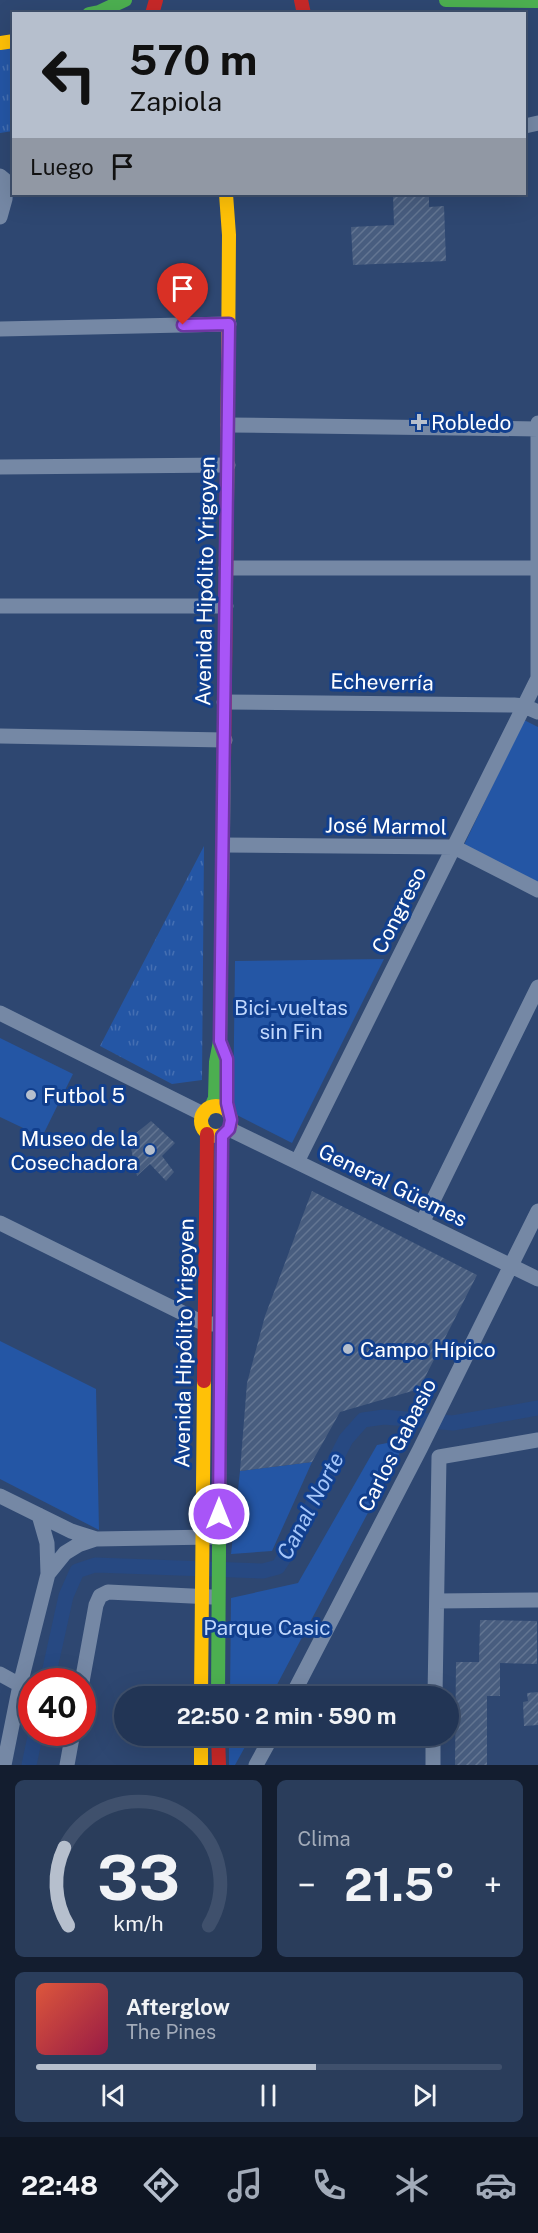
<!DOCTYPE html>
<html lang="es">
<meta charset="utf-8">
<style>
:root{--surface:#223555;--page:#2a3d5b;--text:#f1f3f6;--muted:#a2abb9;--line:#3f506c;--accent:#b6bfcd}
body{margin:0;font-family:"Public Sans",sans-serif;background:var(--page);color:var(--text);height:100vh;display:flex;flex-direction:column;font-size:22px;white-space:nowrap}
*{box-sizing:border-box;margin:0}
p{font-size:20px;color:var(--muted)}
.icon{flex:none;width:33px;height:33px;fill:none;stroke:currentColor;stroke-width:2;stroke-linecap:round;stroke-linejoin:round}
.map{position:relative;height:1765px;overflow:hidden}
.drawer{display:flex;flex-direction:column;gap:15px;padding:15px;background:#131d2f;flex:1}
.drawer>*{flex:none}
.guide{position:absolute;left:12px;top:12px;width:514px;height:183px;border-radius:0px;box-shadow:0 6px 24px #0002,0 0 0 2px var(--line);background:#b6bfcd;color:#111;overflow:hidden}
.speed{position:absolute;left:18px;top:1668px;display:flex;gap:12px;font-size:30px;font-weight:700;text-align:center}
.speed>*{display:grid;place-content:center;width:78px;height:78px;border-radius:50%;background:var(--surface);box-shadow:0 6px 24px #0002,0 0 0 2px var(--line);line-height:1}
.speed .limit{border:9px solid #d22;background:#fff;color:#111}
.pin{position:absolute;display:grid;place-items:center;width:51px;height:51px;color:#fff;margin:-62px -26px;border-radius:50% 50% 50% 0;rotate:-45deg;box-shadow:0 0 6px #0007}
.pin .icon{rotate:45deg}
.me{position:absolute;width:66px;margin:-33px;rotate:0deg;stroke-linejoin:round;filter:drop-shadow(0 0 4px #0008)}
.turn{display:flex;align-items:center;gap:21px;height:126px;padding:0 18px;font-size:27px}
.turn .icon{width:78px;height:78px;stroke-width:2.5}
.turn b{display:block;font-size:42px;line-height:51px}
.then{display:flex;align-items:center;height:57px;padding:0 18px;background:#0003;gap:12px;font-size:22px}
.big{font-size:45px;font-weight:700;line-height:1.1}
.drawer .card{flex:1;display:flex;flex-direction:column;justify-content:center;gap:9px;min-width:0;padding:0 21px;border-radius:9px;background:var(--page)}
.drawer .dial{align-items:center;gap:0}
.dial svg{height:156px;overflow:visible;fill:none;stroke:var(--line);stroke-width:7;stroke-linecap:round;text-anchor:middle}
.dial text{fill:var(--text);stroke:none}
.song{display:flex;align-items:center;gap:18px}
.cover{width:72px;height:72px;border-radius:9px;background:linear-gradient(135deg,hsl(10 70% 55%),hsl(340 70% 35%))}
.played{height:6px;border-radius:3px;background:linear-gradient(90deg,var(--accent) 60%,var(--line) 60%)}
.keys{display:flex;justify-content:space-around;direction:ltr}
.heat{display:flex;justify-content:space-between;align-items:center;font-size:33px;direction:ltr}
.drawer .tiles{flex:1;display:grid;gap:15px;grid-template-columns:1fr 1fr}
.card:last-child{grid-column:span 2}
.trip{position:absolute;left:114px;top:1686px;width:345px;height:60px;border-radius:30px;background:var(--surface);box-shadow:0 6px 24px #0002,0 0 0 2px var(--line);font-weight:700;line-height:60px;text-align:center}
.tab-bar{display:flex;height:96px;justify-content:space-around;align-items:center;background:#0e1522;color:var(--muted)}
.tab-bar .icon{width:42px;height:42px}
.tab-bar .current{color:var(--accent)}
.tab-bar b{font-size:27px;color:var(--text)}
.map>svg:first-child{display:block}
.grass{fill:url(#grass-tufts)}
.park{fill:#2456a5}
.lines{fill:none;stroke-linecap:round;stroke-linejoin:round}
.canal{stroke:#274982;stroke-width:15}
.building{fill:url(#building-hatch)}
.street{stroke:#7588a5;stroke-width:15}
.fast{stroke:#4caf50;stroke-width:14}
.slow{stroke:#ffc107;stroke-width:14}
.jam{stroke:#c62828;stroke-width:14}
.route-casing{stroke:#6d37a1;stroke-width:15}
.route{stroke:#a855f7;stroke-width:10}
.poi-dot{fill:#b6bfcd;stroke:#113f8e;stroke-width:2}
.labels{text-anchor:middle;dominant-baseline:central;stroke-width:6;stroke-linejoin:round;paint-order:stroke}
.poi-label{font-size:21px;fill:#fff;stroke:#113f8e;text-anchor:start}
.street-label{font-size:21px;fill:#fff;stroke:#113f8e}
.park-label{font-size:21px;fill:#c1d8fd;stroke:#113f8e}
.water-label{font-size:22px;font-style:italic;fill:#a5c6f9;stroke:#113f8e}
</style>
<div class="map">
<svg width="538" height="1765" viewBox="0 0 538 1765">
<defs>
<pattern id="grass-tufts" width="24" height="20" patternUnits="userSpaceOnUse" patternTransform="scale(1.5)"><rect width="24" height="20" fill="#2456a5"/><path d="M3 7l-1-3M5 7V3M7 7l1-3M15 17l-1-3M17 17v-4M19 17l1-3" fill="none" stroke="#456fb2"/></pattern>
<pattern id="building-hatch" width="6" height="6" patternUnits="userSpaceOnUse" patternTransform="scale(1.5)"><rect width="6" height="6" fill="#485d7f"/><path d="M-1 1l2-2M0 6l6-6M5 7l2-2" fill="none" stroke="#637592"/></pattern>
</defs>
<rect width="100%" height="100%" fill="#2e4771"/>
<path class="grass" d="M0,47H14L13,131L0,133Z
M204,846L202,1080L172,1084L100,1046Z"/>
<path class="park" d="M524,720L538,727V883L463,847Z
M384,959L292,1143L233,1113L235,961Z
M0,1038L73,1074L42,1137L0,1117Z
M0,1341L96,1389L99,1530L0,1479Z
M407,1439L271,1696H230L231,1598L298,1583L377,1445Z
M312,1462L272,1551L231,1554L240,1471Z
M229,1736H251L235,1765H229Z"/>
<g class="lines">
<path class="canal" d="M47,1682L66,1596L77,1571L95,1565L263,1571L278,1567L289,1550L346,1439L363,1420L384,1417L453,1423L538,1408
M29,1765L36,1732"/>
</g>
<path class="building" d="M393,194H429V207L444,206L446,261L353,265L351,227L394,225Z
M151,1121L175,1143L162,1156L174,1172L166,1181L150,1164L137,1176L129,1139Z
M312,1191L477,1275L419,1389L340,1412L312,1462L240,1471L247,1383L265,1316Z
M480,1620L537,1621V1664L500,1663V1696H487V1765H455L456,1662H479Z
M538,1692V1725L524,1726L523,1702L528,1701L527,1693Z"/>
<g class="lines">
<path class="street" d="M525,126L538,123
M0,176L6,181L5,199L0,217
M0,329L229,324
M228,425L538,429
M0,467L228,465
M226,568H536
M0,606H226
M538,678V423
M224,702L514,705L524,706L538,712
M0,736L225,740
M223,845L454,847L538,890
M0,1013L203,1114
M229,1129L538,1279
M297,1162L538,678
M0,1223L205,1324H214
M422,1223L538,987
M439,1457L538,1440
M0,1496L71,1531L96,1539L212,1537
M39,1515L47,1543L48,1574
M437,1601L538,1600
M0,1674L20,1685
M82,1682L96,1605L100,1596L108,1592L212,1597
M292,1696L420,1449L538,1211
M435,1696L439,1457
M4,1765L20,1685L48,1574L65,1553L78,1545L96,1539
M67,1765L73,1732
M256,1765L272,1736
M433,1765V1736"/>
<path class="fast" d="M446,0L538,1
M89,14L99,12L125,0
M211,1107L215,1098L216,1062L220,1041L224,760
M218,1696L220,1399"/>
<path class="slow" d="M0,43L14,41
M226,194L229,235L227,502
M201 1121a15 15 0 1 1 30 0a15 15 0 1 1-30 0Z
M220,1399L222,1135
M201,1696L204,1381
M201,1736V1765"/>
<path class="jam" d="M301,0L304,14
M152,14L156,0
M224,760L227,502
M204,1381L207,1134
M218,1736L219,1765"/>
</g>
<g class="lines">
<g class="route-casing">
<path id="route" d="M183,325L229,324L220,1041L227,1059V1103L231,1120L229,1129L222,1136L219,1514"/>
</g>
<use href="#route" class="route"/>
</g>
<g class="poi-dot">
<path d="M416 413h6v6h6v6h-6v6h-6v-6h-6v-6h6z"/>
<circle cx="31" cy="1095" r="6"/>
<circle cx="150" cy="1150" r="6"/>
<circle cx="348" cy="1349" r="6"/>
</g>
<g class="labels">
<g class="poi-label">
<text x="431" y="422">Robledo</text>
<text x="43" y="1095">Futbol 5</text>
<text x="138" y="1138" text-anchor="end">Museo de la<tspan x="138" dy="24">Cosechadora</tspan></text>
<text x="360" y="1349">Campo Hípico</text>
</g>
<g class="street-label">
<text transform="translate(205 581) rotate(-89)">Avenida Hipólito Yrigoyen</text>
<text transform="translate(382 682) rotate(1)">Echeverría</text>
<text transform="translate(386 826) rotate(1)">José Marmol</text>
<text transform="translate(399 910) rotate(-63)">Congreso</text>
<text transform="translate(393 1185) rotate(26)">General Güemes</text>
<text transform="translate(184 1343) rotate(-89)">Avenida Hipólito Yrigoyen</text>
<text transform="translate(397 1445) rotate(-63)">Carlos Gabasio</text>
</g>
<g class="park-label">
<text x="291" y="1007">Bici-vueltas<tspan x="291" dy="24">sin Fin</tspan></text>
<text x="267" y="1627">Parque Casic</text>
</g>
<g class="water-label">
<text transform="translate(310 1506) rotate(-62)">Canal Norte</text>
</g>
</g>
</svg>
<div class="speed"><div class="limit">40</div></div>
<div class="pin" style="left:183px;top:325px;background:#d93025"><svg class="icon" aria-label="arrive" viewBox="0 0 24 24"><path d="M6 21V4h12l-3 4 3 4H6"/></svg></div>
<svg class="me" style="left:219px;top:1514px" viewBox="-20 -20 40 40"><circle r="17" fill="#a855f7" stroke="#fff" stroke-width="3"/><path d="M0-11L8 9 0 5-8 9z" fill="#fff"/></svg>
<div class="trip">22:50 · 2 min · 590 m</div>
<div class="guide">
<div class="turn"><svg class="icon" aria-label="left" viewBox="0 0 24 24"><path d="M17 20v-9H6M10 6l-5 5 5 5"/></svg><div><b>570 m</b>Zapiola</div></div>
<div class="then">Luego<svg class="icon" aria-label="arrive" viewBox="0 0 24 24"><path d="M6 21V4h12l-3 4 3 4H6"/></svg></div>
</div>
</div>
<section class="drawer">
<div class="tiles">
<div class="card dial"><svg viewBox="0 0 100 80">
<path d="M14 69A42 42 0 1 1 86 69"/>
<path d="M14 69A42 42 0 0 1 12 29" stroke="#b6bfcd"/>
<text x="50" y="56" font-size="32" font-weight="700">33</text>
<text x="50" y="72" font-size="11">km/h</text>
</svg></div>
<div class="card"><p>Clima</p>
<div class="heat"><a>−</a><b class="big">21.5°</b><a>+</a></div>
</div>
<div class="card">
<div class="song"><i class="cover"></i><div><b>Afterglow</b><p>The Pines</p></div></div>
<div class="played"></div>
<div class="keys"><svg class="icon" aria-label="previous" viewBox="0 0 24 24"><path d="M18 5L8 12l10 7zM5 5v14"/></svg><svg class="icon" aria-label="pause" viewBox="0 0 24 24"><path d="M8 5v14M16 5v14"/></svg><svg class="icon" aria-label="next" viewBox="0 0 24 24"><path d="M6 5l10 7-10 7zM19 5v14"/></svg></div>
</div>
</div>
</section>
<nav class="tab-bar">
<b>22:48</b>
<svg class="icon current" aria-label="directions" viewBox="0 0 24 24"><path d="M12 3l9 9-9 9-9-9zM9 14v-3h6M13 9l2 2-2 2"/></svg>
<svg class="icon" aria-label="music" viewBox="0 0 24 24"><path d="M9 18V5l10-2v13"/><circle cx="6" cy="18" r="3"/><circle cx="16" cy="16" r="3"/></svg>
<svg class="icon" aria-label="phone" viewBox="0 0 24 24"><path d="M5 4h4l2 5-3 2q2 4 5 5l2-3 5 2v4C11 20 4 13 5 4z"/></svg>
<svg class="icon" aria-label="climate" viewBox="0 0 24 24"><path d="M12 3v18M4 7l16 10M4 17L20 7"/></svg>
<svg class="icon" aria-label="car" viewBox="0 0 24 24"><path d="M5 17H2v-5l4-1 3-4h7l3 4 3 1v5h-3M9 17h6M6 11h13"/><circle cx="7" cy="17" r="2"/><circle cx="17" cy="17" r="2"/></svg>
</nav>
